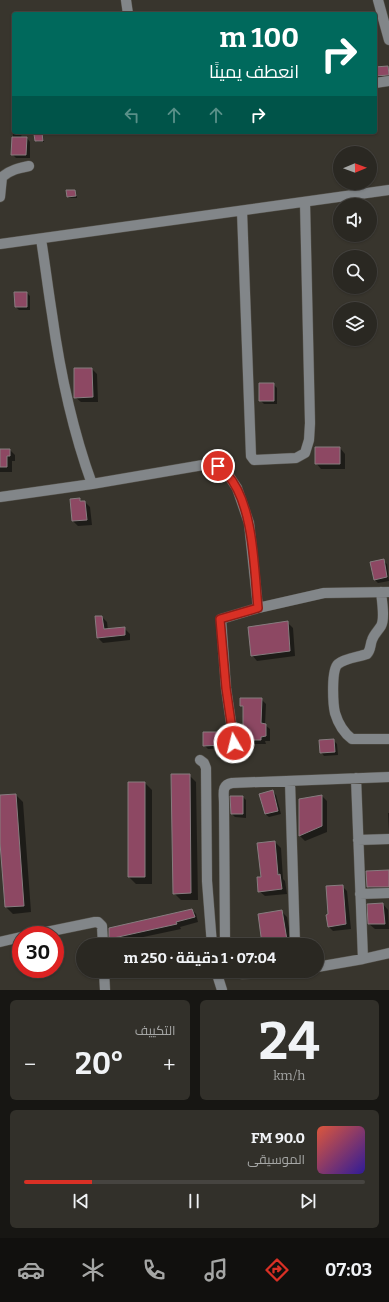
<!DOCTYPE html>
<html lang="ar">
<meta charset="utf-8">
<style>
:root{--surface:#2a2822;--page:#32302a;--text:#f1f3f6;--muted:#a5a6a5;--line:#464440;--accent:#d93025}
body{margin:0;font-family:Bitter,Cairo,serif;background:var(--page);color:var(--text);direction:rtl;height:100vh;display:flex;flex-direction:column;font-size:15px;white-space:nowrap}
*{box-sizing:border-box;margin:0}
p{font-size:13px;color:var(--muted)}
.icon{flex:none;width:22px;height:22px;fill:none;stroke:currentColor;stroke-width:2;stroke-linecap:round;stroke-linejoin:round}
.map{position:relative;height:990px;overflow:hidden;direction:ltr}
.drawer{display:flex;flex-direction:column;gap:10px;padding:10px;background:#171613;flex:1}
.drawer>*{flex:none}
.top-card{position:absolute;left:12px;top:12px;width:365px;height:122px;border-radius:4px;box-shadow:0 1px 3px #0004,0 0 0 1px var(--line);direction:rtl;background:#00695c;color:#fff;overflow:hidden}
.needle{width:26px;rotate:89deg}
.fabs{position:absolute;left:333px;top:146px;display:grid;gap:8px}
.fabs a{display:grid;place-items:center;width:44px;height:44px;border-radius:50%;background:var(--surface);box-shadow:0 1px 3px #0004,0 0 0 1px var(--line);font-size:20px}
.speed{position:absolute;left:12px;top:926px;display:flex;gap:8px;font-size:20px;font-weight:700;text-align:center}
.speed>*{display:grid;place-content:center;width:52px;height:52px;border-radius:50%;background:var(--surface);box-shadow:0 1px 3px #0004,0 0 0 1px var(--line);line-height:1}
.speed .limit{border:6px solid #d22;background:#fff;color:#111}
.pin{position:absolute;display:grid;place-items:center;width:34px;height:34px;color:#fff;margin:-17px;border:2px solid #fff;border-radius:50%;box-shadow:0 1px 4px #0007}
.me{position:absolute;width:44px;margin:-22px;rotate:352deg;stroke-linejoin:round;filter:drop-shadow(0 0 3px #0008)}
.turn{display:flex;align-items:center;gap:14px;height:84px;padding:0 12px;font-size:18px}
.turn .icon{width:52px;height:52px;stroke-width:2.5}
.turn b{display:block;font-size:28px;line-height:34px}
.lanes{display:flex;align-items:center;height:38px;padding:0 12px;background:#0003;justify-content:center;gap:20px;direction:ltr}
.lanes .off{opacity:.35}
.big{font-size:30px;font-weight:700;line-height:1.1}
.drawer .widget{flex:1;display:flex;flex-direction:column;justify-content:center;gap:6px;min-width:0;padding:0 14px;border-radius:6px;background:var(--page)}
.drawer .dial{align-items:center;gap:0}
.dial b{font-size:52px;line-height:1}
.song{display:flex;align-items:center;gap:12px}
.cover{width:48px;height:48px;border-radius:6px;background:linear-gradient(135deg,hsl(10 70% 55%),hsl(250 70% 35%))}
.played{height:4px;border-radius:2px;background:linear-gradient(90deg,var(--accent) 20%,var(--line) 20%)}
.keys{display:flex;justify-content:space-around;direction:ltr}
.heat{display:flex;justify-content:space-between;align-items:center;font-size:22px;direction:ltr}
.drawer .tiles{flex:1;display:grid;gap:10px;grid-template-columns:1fr 1fr}
.widget:last-child{grid-column:span 2}
.trip{position:absolute;left:76px;top:938px;width:248px;height:40px;border-radius:20px;background:var(--surface);box-shadow:0 1px 3px #0004,0 0 0 1px var(--line);font-weight:700;line-height:40px;text-align:center;direction:rtl}
.tab-bar{display:flex;height:64px;justify-content:space-around;align-items:center;background:#11100e;color:var(--muted)}
.tab-bar .icon{width:28px;height:28px}
.tab-bar .on{color:var(--accent)}
.tab-bar b{font-size:18px;color:var(--text)}
.map>svg:first-child{display:block}
.shadow{fill:#0007}
.building{fill:#8d4863;stroke:#877c7f}
.lines{fill:none;stroke-linecap:round;stroke-linejoin:round}
.minor-casing{stroke:#55524b;stroke-width:11}
.minor{stroke:#828689;stroke-width:10}
.route-casing{stroke:#8d1f18;stroke-width:10}
.route{stroke:#d93025;stroke-width:7}
</style>
<div class="map">
<svg width="389" height="990" viewBox="0 0 389 990">
<rect width="100%" height="100%" fill="#38352d"/>
<path class="shadow" d="M388,67L389,78L379,80L377,77L375,78V68Z
M14,119V132H22L21,138H27L30,142V158H16L12,154L13,134L12,132Z
M42,134L43,136L44,142H37L36,141Z
M75,191L76,192L77,198H69L68,197Z
M27,293L30,296V310H19L16,307Z
M75,369H92L97,374L98,402H81L75,397Z
M273,384L277,388V404H264L260,400Z
M340,448L345,454V469H321L316,463Z
M0,450H10L15,455V461H12V472H0Z
M80,499L83,502H85L90,507L92,525L78,526L73,521Z
M383,561L387,564L389,581L378,583L375,580Z
M102,617L107,622L108,630L124,628L130,634V640L103,643L98,638Z
M287,622L293,628L295,656L257,661L252,655Z
M261,699L266,704L265,725L270,729V741H265L266,744H249L244,740V708L241,705Z
M222,733L225,736V748L208,749L204,745Z
M333,740L337,744L338,755L324,756L321,752Z
M189,775L196,782L198,900H181L174,893Z
M145,783L152,790V884H136L129,877Z
M273,792L276,795L281,814L269,817L265,814L260,795Z
M16,795L23,802L31,912L13,914L6,907L0,829V796Z
M322,796L327,801V832L305,841L300,836V800Z
M231,797H243L246,800V818L235,817L232,814Z
M388,813H389V832V831Z
M275,842L281,848L283,879L285,881L287,894L265,896L259,891L262,878Z
M389,871V892H373L368,887Z
M342,886L347,891L351,929L333,931L329,927Z
M383,904L388,910L389,929H375L369,924Z
M192,910L196,914L198,922L180,927L181,929L115,943L110,939V929Z
M282,912L287,917L292,945H265L263,943Z"/>
<path class="building" d="M388,66L389,75L375,76V67Z
M42,133L43,141H35L34,134Z
M12,137H27L26,155H11Z
M66,190H75L76,196L67,197Z
M14,292H27V307H15Z
M74,368H92L93,397L74,398Z
M259,383H274V401H259Z
M315,447H340V464H315Z
M0,449H10V456H7V467H0Z
M80,498V501H85L87,520L72,521L70,499Z
M384,559L387,577L374,580L370,562Z
M95,616H102L104,629L125,627V635L97,638Z
M288,621L290,651L251,656L248,627Z
M240,698H262L261,723L266,724V736L261,737V740H243V706H240Z
M203,732H222V745L203,746Z
M334,739L335,752L320,753L319,740Z
M171,774H190L191,893L173,894Z
M128,782H145V877H128Z
M273,790L278,811L265,814L259,794Z
M16,794L24,906L5,907L0,843V795Z
M322,795V826L299,836V799Z
M230,796H243V814H231Z
M275,841L278,875L280,874L282,889L258,892L257,877H261L257,843Z
M389,870V887H367L366,871Z
M343,885L346,924L328,927L326,915L328,914L326,886Z
M383,903L385,924H368L367,904Z
M192,909L195,917L176,922L177,924L109,939V928Z
M282,910L287,940L262,944L258,914Z"/>
<g class="lines">
<g class="minor-casing">
<path id="minor" d="M126,0L128,14
M378,0L389,40
M375,83L389,81
M0,197L2,177C10,170 19,168 29,166
M242,211L251,456L254,460L296,458L305,453L309,440L310,423L305,202
M41,239C45,264 48,289 52,314C60,372 72,429 92,484
M0,244L389,190
M0,497L92,484L203,465L218,466L227,473L237,488L249,523L258,608
M381,592C382,601 385,619 381,626C378,631 374,634 372,640C370,645 371,650 367,654C359,657 345,658 338,664C331,670 333,704 335,713C338,723 344,733 352,739H389
M234,743L226,688L221,619L258,608L324,593L389,592
M200,760L204,763L206,768L207,881L212,945
M356,778L363,959
M290,781L295,945
M358,840L389,839
M360,894L389,893
M32,935L95,922H98L102,926L103,945
M0,942L21,937
M225,945L224,803C224,793 221,785 232,783L389,777
M317,967L363,959L389,953
M104,971L105,990
M216,971L222,990
M235,971L242,974L297,971"/>
</g>
<use href="#minor" class="minor"/>
</g>
<g class="lines">
<g class="route-casing">
<path id="route" d="M218,466C221,468 225,471 227,474C254,504 254,568 258,608L220,619L226,688L234,743"/>
</g>
<use href="#route" class="route"/>
</g>
</svg>
<div class="fabs">
<a><svg class="needle" viewBox="-14 -14 28 28"><path d="M0-13l5 13h-10z" fill="#e53935"/><path d="M0 13l5-13h-10z" fill="#a5a6a5"/></svg></a>
<a><svg class="icon" aria-label="sound" viewBox="0 0 24 24"><path d="M4 9h4l5-4v14l-5-4H4zM17 9q2 3 0 6"/></svg></a>
<a><svg class="icon" aria-label="search" viewBox="0 0 24 24"><circle cx="10" cy="10" r="6"/><path d="M15 15l6 6"/></svg></a>
<a><svg class="icon" aria-label="layers" viewBox="0 0 24 24"><path d="M12 4l9 5-9 5-9-5zM3 14l9 5 9-5"/></svg></a>
</div>
<div class="speed"><div class="limit">30</div></div>
<div class="pin" style="left:218px;top:466px;background:#d93025"><svg class="icon" aria-label="arrive" viewBox="0 0 24 24"><path d="M6 21V4h12l-3 4 3 4H6"/></svg></div>
<svg class="me" style="left:234px;top:743px" viewBox="-20 -20 40 40"><circle r="17" fill="#d93025" stroke="#fff" stroke-width="3"/><path d="M0-11L8 9 0 5-8 9z" fill="#fff"/></svg>
<div class="trip">07:04 · 1 دقيقة · 250 m</div>
<div class="top-card">
<div class="turn"><svg class="icon" aria-label="right" viewBox="0 0 24 24"><path d="M7 20v-9h11M14 6l5 5-5 5"/></svg><div><b>100 m</b>انعطف يمينًا</div></div>
<div class="lanes"><svg class="icon off" aria-label="left" viewBox="0 0 24 24"><path d="M17 20v-9H6M10 6l-5 5 5 5"/></svg><svg class="icon off" aria-label="ahead" viewBox="0 0 24 24"><path d="M12 20V5M6 11l6-6 6 6"/></svg><svg class="icon off" aria-label="ahead" viewBox="0 0 24 24"><path d="M12 20V5M6 11l6-6 6 6"/></svg><svg class="icon" aria-label="right" viewBox="0 0 24 24"><path d="M7 20v-9h11M14 6l5 5-5 5"/></svg></div>
</div>
</div>
<section class="drawer">
<div class="tiles">
<div class="widget dial"><b>24</b><p>km/h</p></div>
<div class="widget"><p>التكييف</p>
<div class="heat"><a>−</a><b class="big">20°</b><a>+</a></div>
</div>
<div class="widget">
<div class="song"><i class="cover"></i><div><b>90.0 FM</b><p>الموسيقى</p></div></div>
<div class="played"></div>
<div class="keys"><svg class="icon" aria-label="previous" viewBox="0 0 24 24"><path d="M18 5L8 12l10 7zM5 5v14"/></svg><svg class="icon" aria-label="pause" viewBox="0 0 24 24"><path d="M8 5v14M16 5v14"/></svg><svg class="icon" aria-label="next" viewBox="0 0 24 24"><path d="M6 5l10 7-10 7zM19 5v14"/></svg></div>
</div>
</div>
</section>
<nav class="tab-bar">
<b>07:03</b>
<svg class="icon on" aria-label="directions" viewBox="0 0 24 24"><path d="M12 3l9 9-9 9-9-9zM9 14v-3h6M13 9l2 2-2 2"/></svg>
<svg class="icon" aria-label="music" viewBox="0 0 24 24"><path d="M9 18V5l10-2v13"/><circle cx="6" cy="18" r="3"/><circle cx="16" cy="16" r="3"/></svg>
<svg class="icon" aria-label="phone" viewBox="0 0 24 24"><path d="M5 4h4l2 5-3 2q2 4 5 5l2-3 5 2v4C11 20 4 13 5 4z"/></svg>
<svg class="icon" aria-label="climate" viewBox="0 0 24 24"><path d="M12 3v18M4 7l16 10M4 17L20 7"/></svg>
<svg class="icon" aria-label="car" viewBox="0 0 24 24"><path d="M5 17H2v-5l4-1 3-4h7l3 4 3 1v5h-3M9 17h6M6 11h13"/><circle cx="7" cy="17" r="2"/><circle cx="17" cy="17" r="2"/></svg>
</nav>
